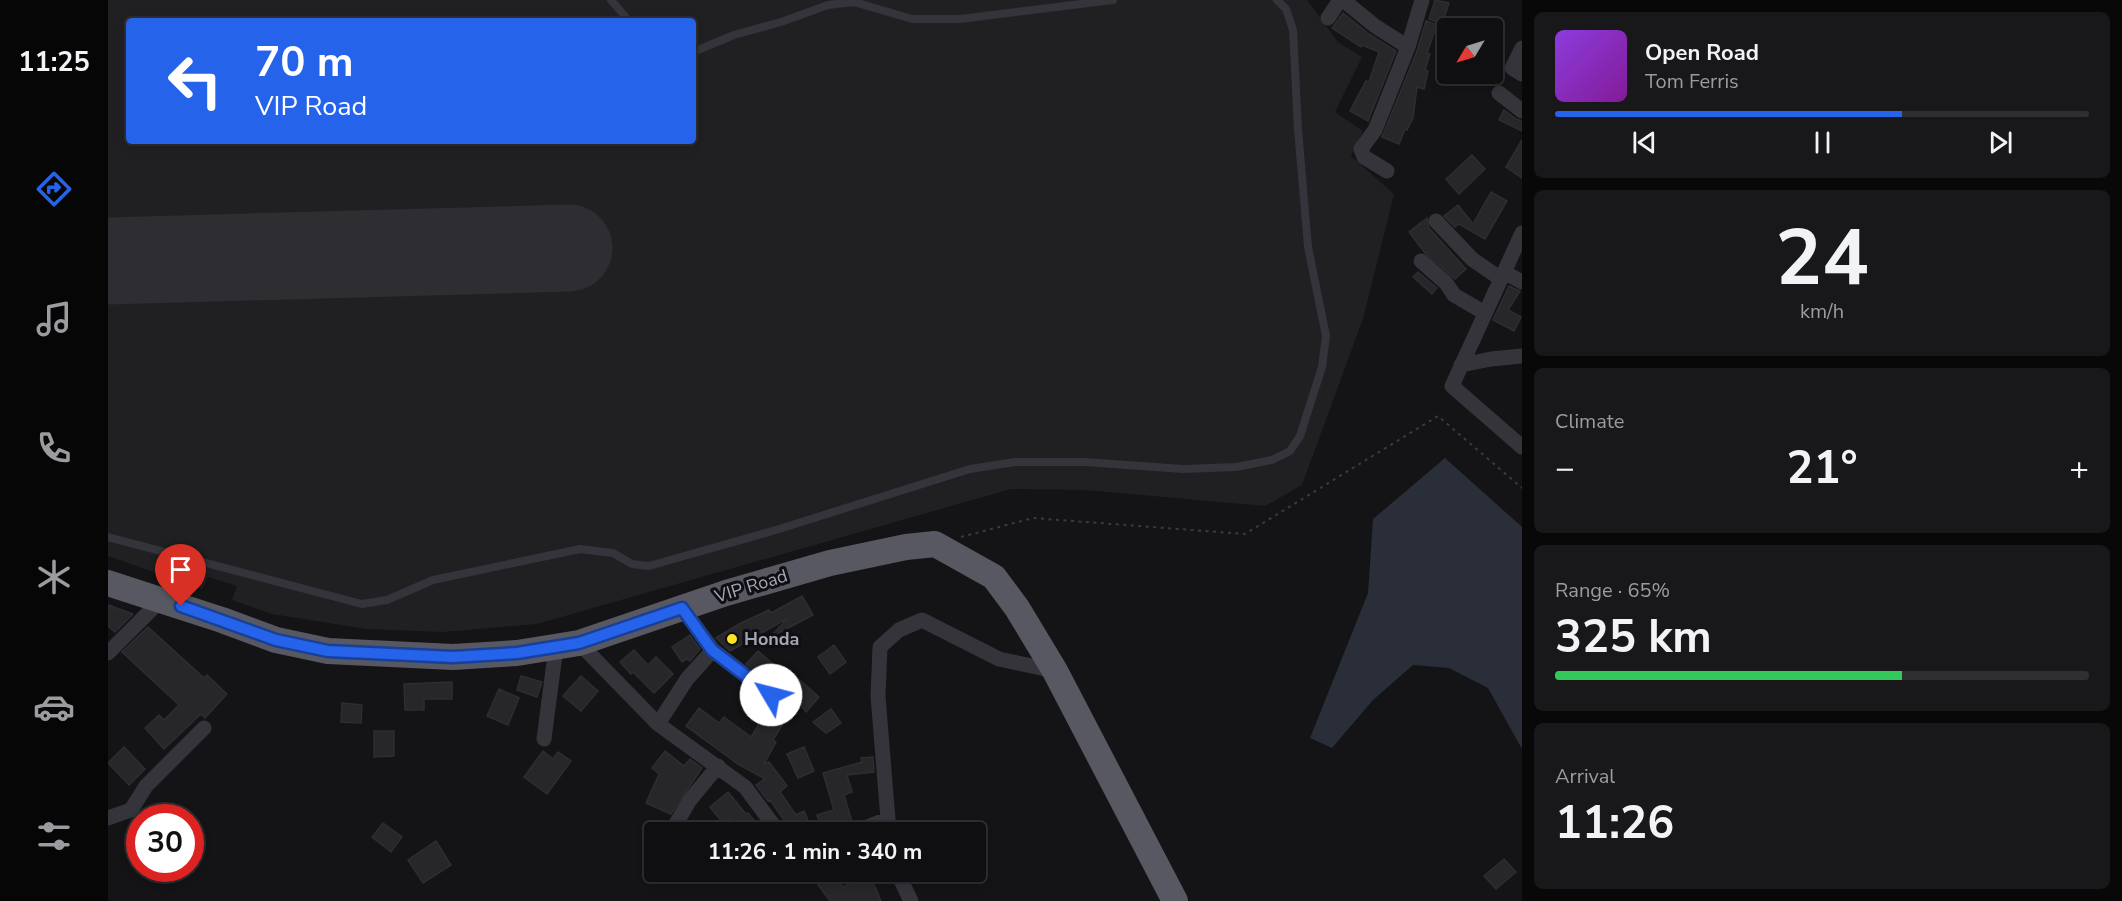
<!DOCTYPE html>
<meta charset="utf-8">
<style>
:root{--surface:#0f0e10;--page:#181719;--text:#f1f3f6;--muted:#9b9c9f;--line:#2f2e30;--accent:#2563eb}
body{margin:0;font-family:"Nunito Sans",sans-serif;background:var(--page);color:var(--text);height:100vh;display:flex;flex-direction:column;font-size:22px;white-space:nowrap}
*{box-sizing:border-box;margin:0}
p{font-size:20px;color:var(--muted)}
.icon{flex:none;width:33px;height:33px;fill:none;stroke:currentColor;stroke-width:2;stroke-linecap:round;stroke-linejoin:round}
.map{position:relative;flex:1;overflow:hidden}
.sheet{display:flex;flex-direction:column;gap:12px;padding:12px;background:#080809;width:600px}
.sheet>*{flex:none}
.hud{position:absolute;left:18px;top:18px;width:570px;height:126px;border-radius:6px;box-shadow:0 3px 9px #0003,0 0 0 2px var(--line);background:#2563eb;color:#fff;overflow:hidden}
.needle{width:39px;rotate:232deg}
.controls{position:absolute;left:1329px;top:18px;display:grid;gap:12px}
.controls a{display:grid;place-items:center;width:66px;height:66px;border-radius:6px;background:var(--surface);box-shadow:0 3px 9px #0003,0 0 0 2px var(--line);font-size:30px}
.speed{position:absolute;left:18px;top:804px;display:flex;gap:12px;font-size:30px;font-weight:700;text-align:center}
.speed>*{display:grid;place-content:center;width:78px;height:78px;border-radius:50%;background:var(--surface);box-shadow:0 3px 9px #0003,0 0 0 2px var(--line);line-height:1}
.speed .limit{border:9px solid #d22;background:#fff;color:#111}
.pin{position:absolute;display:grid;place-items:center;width:51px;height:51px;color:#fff;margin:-62px -26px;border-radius:50% 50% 50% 0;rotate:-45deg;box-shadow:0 0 6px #0007}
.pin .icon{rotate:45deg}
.me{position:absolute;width:66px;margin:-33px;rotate:307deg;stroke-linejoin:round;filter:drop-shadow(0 0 4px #0008)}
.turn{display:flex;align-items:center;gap:21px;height:126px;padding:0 30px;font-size:27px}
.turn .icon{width:78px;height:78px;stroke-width:2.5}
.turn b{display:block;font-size:42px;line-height:51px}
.big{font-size:45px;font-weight:700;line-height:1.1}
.sheet .card{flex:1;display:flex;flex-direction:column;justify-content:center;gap:9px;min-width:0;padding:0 21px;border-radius:9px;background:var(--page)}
.sheet .dial{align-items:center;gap:0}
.dial b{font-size:78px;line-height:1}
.song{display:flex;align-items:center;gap:18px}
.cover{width:72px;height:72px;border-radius:9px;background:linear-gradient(135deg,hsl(270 70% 55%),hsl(290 70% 35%))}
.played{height:6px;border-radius:3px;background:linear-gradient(90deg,var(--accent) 65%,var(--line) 65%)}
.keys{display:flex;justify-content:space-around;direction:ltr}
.heat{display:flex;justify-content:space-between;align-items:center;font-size:33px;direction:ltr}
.charge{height:9px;border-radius:4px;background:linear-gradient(90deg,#34c759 65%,var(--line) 0)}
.trip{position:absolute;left:536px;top:822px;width:342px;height:60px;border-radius:6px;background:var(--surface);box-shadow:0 3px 9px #0003,0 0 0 2px var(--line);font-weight:700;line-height:60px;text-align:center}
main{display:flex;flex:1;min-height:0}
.tab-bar{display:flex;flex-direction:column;width:108px;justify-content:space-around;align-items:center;background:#060606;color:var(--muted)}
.tab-bar .icon{width:42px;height:42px}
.tab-bar .on{color:var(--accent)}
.tab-bar b{font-size:27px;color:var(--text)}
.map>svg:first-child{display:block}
.built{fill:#201f22;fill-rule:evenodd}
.water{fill:#292e39}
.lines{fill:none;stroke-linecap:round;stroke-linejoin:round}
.runway{stroke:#2e2d32;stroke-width:87}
.building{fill:#272629;stroke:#2e2d31;stroke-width:1.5}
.path{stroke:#3a3a41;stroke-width:2;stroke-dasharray:3 4.5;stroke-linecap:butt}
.service{stroke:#34343a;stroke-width:8}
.minor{stroke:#34343a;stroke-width:15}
.trunk{stroke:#585862;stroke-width:26}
.route-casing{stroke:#184099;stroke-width:15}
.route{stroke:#2563eb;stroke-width:10}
.poi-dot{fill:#fce424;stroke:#0f0e10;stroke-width:2}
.labels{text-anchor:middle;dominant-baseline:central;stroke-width:6;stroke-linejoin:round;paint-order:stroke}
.street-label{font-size:18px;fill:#a4a5b6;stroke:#0f0e10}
.poi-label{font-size:18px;font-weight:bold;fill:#a4a5b6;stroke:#0f0e10;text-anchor:start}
</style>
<main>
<nav class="tab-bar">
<b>11:25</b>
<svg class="icon on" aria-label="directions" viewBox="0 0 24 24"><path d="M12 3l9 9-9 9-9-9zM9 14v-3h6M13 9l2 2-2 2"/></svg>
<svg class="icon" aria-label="music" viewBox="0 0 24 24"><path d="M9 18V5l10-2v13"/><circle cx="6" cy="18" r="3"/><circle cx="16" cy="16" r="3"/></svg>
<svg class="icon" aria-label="phone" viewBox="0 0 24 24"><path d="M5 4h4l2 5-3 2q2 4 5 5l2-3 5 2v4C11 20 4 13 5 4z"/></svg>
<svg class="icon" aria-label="climate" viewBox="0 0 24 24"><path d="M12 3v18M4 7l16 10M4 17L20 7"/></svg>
<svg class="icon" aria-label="car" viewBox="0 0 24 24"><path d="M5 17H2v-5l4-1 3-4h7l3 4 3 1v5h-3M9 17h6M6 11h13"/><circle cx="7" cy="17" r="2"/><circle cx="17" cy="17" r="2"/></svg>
<svg class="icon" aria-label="filters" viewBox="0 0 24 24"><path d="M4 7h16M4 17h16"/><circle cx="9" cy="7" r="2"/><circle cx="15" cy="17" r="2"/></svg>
</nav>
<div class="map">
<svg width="1414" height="901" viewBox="0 0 1414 901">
<rect width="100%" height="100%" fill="#141315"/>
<path class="built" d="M0,0H1199L1230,42L1254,57L1227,112L1255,131L1243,156L1286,194L1255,319L1194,485L1157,506L977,490L903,489L429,624L335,632L258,629L164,614L124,600L129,586L100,577L94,589L0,556ZM21,21H585V141H21Z"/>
<path class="water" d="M1337,458L1414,527V749L1380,688L1341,668L1305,665L1265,700L1224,748L1202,738L1260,593L1265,519Z"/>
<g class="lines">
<path class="runway" d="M0,261L461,248"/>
</g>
<path class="building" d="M1327,0L1341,3L1334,24L1321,19Z
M1235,13L1261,34L1288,51L1260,121L1242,111L1258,81L1261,82L1271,52L1254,45L1253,47L1224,28Z
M1318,21L1329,25L1319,53L1322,54L1317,70L1320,71L1316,89L1309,87L1305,118L1299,130L1297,129L1291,144L1274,137L1309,51Z
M1396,110L1408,119L1414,121V131L1391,120Z
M1414,140V178L1398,167Z
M1364,155L1377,169L1351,194L1338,179Z
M1383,192L1399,201L1377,239L1351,224L1347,227L1336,216L1350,205L1365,224Z
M1319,218L1321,228L1358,269L1347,279L1317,253L1301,232Z
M1310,272L1329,288L1324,294L1305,277Z
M1401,286L1412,291L1400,310L1413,317L1406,331L1385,320Z
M694,596L705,615L665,636L664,635L680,618L622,651L608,638L633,623L661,610L663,613Z
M0,605L25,614L7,632L0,626Z
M40,627L96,678L99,675L119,694L97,718L93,714L56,749L37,728L51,715L56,720L71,705L14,652Z
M582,635L592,649L582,661L579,659L574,662L564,647Z
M726,645L738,662L722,674L710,657Z
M526,650L540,665L548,657L565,674L546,693L525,672L523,674L512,662Z
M650,651L665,664L654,676L638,664Z
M686,675L711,697L698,712L678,685Z
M413,676L434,682L429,697L409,690Z
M473,676L490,691L473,711L455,696Z
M344,682V699H316V710H297L296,684Z
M391,689L411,698L400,725L379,716Z
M234,703L254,705L253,723L233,722Z
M591,708L611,723L616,717L643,737L659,711L676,722L665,740L668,742L656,764L661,762L679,786L672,792L688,815L696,811L702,825L685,832H677L674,821L676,820L662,800L660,801L648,785L657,779L630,764L578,726Z
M723,709L733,723L718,733L705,722Z
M266,731H286V756L266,757Z
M16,747L37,769L21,785L0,763Z
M696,747L706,771L690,778L679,754Z
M435,751L445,759L450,752L463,761L439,794L416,777Z
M557,751L576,766L582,759L594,768L563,814L538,803L551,774L544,768Z
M765,757L766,772L739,775L744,792L736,795L744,822L739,825L736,831L715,832L709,815L726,810L715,773L754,762L753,758Z
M620,792L638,814L640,813L656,832H631L621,819L615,823L602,807Z
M275,823L294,837L283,852L264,837Z
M328,841L343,865L315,883L300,860Z
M1396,859L1408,872L1388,889L1376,876Z
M701,872H724L735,887L762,875L773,901H722Z"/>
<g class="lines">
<path class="path" d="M853,537L925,518L1137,534L1330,416L1414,488"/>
<path class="service" d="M503,0L521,21
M585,52L626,35L673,22L720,5L746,2L804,19H852L1005,0
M0,537L254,604L279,600L325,580L472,549L505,553L524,564L541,566L668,530L862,469L907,462H977L1075,469L1128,467L1164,460L1182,451L1192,436L1214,367L1218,336L1200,247L1190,129L1185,30L1178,9L1169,0"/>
<path class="minor" d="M1235,0L1267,26L1300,47
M1220,18L1232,0
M1414,48L1404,68L1414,74
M1391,93L1414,111
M1279,171L1256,157L1253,149L1267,130L1300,47L1314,0
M1328,221L1364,259L1393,279
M1414,233L1344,386L1414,447
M1313,261L1338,283L1346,295L1377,313
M1396,272L1414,282
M1353,365L1383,359L1414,356
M574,608L605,650L663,695
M471,643L550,724L637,787L666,826
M0,653L53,600
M550,724L579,679L605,650
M436,739L448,647
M0,818L23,810L38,786L96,728
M563,832L582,800L610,766
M746,832L780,819
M781,832L770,696L772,647L791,630L814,620L891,659L947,671
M789,872L803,901"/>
<path class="trunk" d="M0,583L114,620L168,640L220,651L345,657L409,653L471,643L618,593L722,563L798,547L827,544L886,577L909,608L947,671L1067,901"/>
</g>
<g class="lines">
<g class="route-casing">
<path id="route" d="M73,606L168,640L220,651L345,657L409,653L471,643L574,608L604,650L663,695"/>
</g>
<use href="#route" class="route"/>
</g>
<circle class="poi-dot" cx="624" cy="639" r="6"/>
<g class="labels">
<g class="street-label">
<text transform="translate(643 586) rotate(-17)">VIP Road</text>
</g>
<g class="poi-label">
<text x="636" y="639">Honda</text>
</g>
</g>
</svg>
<div class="controls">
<a><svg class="needle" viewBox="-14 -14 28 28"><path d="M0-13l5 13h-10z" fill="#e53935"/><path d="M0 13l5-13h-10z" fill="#9b9c9f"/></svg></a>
</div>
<div class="speed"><div class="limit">30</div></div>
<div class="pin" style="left:73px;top:606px;background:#d93025"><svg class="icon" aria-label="arrive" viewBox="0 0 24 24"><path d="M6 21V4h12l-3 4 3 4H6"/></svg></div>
<svg class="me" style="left:663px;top:695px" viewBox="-20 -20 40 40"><circle r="19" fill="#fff"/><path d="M0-13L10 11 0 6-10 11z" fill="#2563eb"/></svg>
<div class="trip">11:26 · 1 min · 340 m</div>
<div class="hud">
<div class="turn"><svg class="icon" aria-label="left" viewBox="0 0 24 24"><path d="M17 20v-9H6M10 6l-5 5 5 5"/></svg><div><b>70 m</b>VIP Road</div></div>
</div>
</div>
<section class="sheet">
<div class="card">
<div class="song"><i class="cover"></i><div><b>Open Road</b><p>Tom Ferris</p></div></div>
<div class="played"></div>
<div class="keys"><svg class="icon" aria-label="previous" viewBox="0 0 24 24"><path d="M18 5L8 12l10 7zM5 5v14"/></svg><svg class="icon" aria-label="pause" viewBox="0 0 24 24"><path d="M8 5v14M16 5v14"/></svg><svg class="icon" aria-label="next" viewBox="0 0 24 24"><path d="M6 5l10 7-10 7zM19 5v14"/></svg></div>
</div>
<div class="card dial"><b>24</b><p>km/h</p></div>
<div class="card"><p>Climate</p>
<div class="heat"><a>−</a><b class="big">21°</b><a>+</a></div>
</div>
<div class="card"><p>Range · 65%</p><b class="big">325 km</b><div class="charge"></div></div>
<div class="card"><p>Arrival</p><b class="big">11:26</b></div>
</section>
</main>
